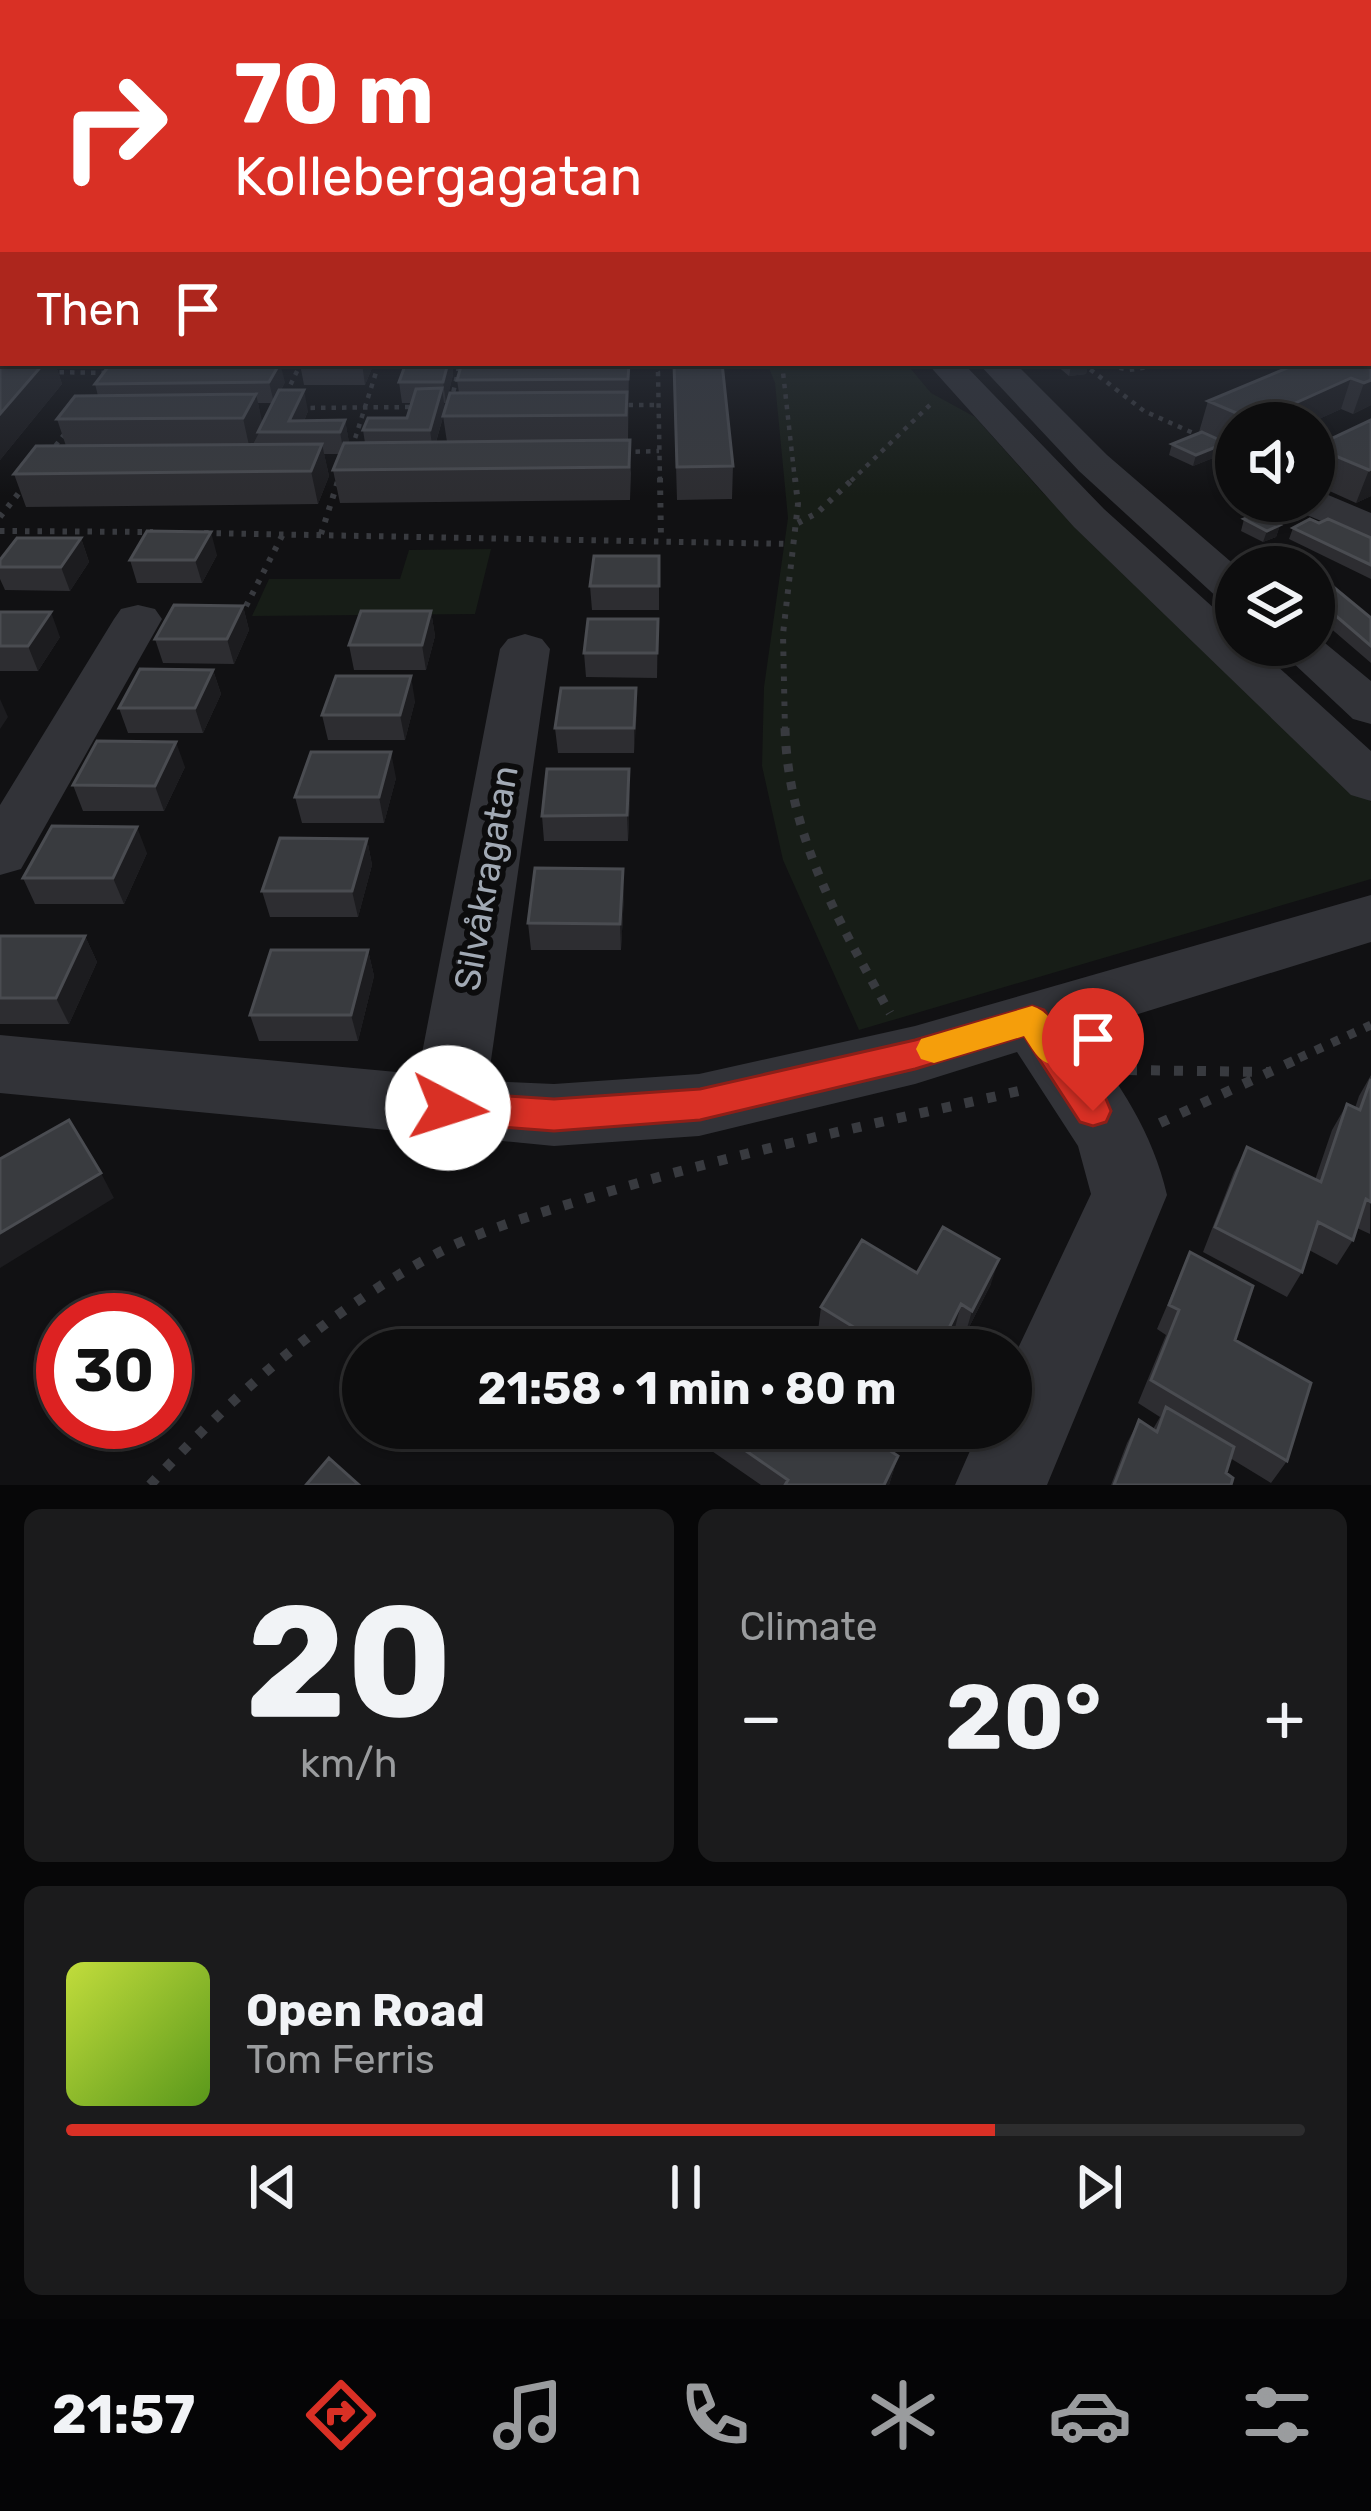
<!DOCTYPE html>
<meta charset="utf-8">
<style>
:root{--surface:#0d0d0e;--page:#1b1b1c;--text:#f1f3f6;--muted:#9a9c9e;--line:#2d2d2e;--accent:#d93025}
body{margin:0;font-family:Rubik,sans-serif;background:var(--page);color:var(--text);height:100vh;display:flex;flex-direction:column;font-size:45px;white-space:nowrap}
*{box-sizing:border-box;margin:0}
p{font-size:39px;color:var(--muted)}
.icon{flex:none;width:66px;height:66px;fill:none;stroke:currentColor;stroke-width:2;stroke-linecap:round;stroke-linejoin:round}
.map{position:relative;height:1485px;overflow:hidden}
.sheet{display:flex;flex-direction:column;gap:24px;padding:24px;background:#070708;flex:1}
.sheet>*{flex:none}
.banner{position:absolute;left:0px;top:0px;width:1371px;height:366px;box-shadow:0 3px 9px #0004,0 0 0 3px var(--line);background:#d93025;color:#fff;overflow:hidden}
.fabs{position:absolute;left:1215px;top:402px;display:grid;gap:24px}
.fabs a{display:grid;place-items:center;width:120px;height:120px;border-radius:50%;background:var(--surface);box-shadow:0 3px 9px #0004,0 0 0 3px var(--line);font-size:60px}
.speed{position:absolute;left:36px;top:1293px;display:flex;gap:24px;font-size:60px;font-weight:700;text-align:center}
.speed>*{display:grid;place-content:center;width:156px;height:156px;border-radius:50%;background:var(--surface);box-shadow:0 3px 9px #0004,0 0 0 3px var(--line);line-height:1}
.speed .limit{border:18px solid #d22;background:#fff;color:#111}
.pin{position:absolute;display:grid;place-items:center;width:102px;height:102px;color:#fff;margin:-123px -51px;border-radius:50% 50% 50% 0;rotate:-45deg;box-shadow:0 0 12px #0007}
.pin .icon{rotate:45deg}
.me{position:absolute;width:132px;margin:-66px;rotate:95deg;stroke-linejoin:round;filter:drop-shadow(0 0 9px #0008)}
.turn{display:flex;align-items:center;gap:42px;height:252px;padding:0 36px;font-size:54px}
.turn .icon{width:156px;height:156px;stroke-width:2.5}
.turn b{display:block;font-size:84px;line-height:102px}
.then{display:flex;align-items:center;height:114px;padding:0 36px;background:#0003;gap:24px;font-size:45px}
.big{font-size:90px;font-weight:700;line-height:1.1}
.sheet .widget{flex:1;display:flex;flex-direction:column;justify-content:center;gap:18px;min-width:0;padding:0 42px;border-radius:18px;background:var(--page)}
.sheet .dial{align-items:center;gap:0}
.dial b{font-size:156px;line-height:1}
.song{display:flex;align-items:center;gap:36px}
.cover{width:144px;height:144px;border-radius:18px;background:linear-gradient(135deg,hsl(70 70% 55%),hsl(90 70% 35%))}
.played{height:12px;border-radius:6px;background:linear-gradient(90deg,var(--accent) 75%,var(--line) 75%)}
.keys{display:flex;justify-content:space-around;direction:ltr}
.heat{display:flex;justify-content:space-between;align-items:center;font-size:66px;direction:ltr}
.sheet .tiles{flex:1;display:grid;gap:24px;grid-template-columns:1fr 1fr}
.widget:last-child{grid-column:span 2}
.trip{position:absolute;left:342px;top:1329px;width:690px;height:120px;border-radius:60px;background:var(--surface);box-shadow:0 3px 9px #0004,0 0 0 3px var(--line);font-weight:700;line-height:120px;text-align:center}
.tab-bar{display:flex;height:192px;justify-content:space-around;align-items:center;background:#050506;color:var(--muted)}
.tab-bar .icon{width:84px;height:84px}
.tab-bar .current{color:var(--accent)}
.tab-bar b{font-size:54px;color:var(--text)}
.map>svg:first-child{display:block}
.green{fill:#171d17}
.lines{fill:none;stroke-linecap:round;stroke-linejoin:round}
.path-far3{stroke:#383a3f;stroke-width:4.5;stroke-dasharray:4.5 6;stroke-linecap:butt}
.path-far2{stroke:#383a3f;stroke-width:6;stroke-dasharray:4.5 8;stroke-linecap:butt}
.path-far1{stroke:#383a3f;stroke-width:9;stroke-dasharray:8 10;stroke-linecap:butt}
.path{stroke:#383a3f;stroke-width:10;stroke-dasharray:9 14;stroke-linecap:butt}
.minor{fill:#323338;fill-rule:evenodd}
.wall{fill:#2d2d31;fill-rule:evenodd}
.shaded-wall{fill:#1c1c1f}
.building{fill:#393b3f;stroke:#4a4c51;stroke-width:3}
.route{fill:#d93025;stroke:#8d1f18;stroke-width:3}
.slow{fill:#f59e0b}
.labels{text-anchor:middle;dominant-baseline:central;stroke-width:12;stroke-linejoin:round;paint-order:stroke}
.street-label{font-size:36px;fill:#a1a9b4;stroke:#0c0c0d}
</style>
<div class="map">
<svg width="1371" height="1485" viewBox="0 0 1371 1485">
<rect width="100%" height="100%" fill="#111113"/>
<path class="green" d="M767,363H906L931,393L975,417L1043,493L1371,802V879L859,1030L783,860L762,766L764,687L788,518L775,383Z
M491,549L475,614L252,616L269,579H400L409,550Z"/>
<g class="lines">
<path class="path-far3" d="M652,363L658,372L660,481
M782,363L795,481
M1082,363L1144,411L1202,437
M1099,363L1129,370L1175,363
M274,364L297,363
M49,372L112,373
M286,394L301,363
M451,402L460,363
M618,405H659
M300,408L417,407
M1215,444L1236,453
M352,448L379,363
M625,452L659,451
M49,454L69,428
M851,481L934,401"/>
<path class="path-far2" d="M660,478L661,540
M0,517L25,485
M798,523L817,513L854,478
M0,531L153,532
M204,533L791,544
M321,534L339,478
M237,612H243L283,534
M785,731L783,634L798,504L795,478"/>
<path class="path-far1" d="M785,728C788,834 839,923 890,1013
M1299,1058L1371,1025"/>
<path class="path" d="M1128,1070L1268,1072
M1160,1123L1306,1055
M150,1485C233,1396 323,1314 432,1256C480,1230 534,1215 585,1199C728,1154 874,1124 1019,1091"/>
<path class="minor" d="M927,363H963L1104,509L1236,628V645H1254L1371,751V801L1351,795L1074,527Z
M978,363H1015L1107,455L1237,567L1236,604L1220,600L1079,471Z
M1314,489L1371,513V542L1295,510L1289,501H1314Z
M138,605L155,609L162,619L21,869L0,875V805L114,619L121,609Z
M525,634L542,639L550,649L488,1081L554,1084L699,1074L915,1026L1371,895V942L1080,1032C1119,1082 1153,1133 1167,1195L1047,1485H955L980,1428H1011V1363L1091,1194L1078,1146L1017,1052L915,1084L699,1136L554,1146L0,1093V1035L418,1074L500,649L508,639Z
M1314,634L1371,681V724L1353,719L1274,645H1314Z"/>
</g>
<path class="wall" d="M0,288H3V363H55L62,384L0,460Z
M1371,335V405L1353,414L1341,409L1310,423H1236V448L1226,444L1223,454L1193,466L1169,455L1172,444L1199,432L1208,401L1368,363V336Z
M371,363L372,368L365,385H304L300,364Z
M406,363H452L453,375L446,403H444L445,410L436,442H447L443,416L459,393L457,380L629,363L628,440L631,473L630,500L340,503L333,470L340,454H324L329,476L318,504L26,507L14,474L66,446L57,419L98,396L95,384L285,382L281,390L308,411L304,421L345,420L349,443H365L363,430L407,418L412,403H402L399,382ZM258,403H273L262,424Z
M673,363L733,466L732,499L677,500Z
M1056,363H1087L1088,364L1086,374L1069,376L1056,365Z
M1371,420V496L1356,503L1314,484V446Z
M1244,519L1280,525L1276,537L1263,542L1241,531Z
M1319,523L1371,538V579L1289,539L1293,528Z
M81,538L89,562L70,591L5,590L0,579V560Z
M1260,551L1310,567H1260L1256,563Z
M217,555L202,583H137L130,560Z
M659,556V610H592L590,586Z
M1314,571L1371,618V663L1314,614Z
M243,606L249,630L234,664L163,663L155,639Z
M431,611L435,636L426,670H354L349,645Z
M0,612L60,637L38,671H0Z
M658,619L657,678L586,677L584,653Z
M213,670L221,694L203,733H128L119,708Z
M636,688L634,753H558L555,728Z
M415,701L405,740H328L322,715Z
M185,767L164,811H83L73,785Z
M396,778L384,823H302L295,797Z
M630,795L628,841H544L542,816Z
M367,839L372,865L358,917H270L262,891Z
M147,853L124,904H35L23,878Z
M624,895L621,950H531L528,923Z
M0,936H85L97,962L69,1024H0Z
M368,950L374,976L358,1041H259L250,1015Z
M1371,1075L1370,1234L1357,1228L1353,1240L1337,1265L1309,1250L1302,1272L1287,1297L1203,1252L1234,1172L1247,1147L1315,1180L1332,1130L1347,1104L1355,1108L1359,1096Z
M1190,1252L1235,1340L1287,1461L1271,1483L1230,1458L1226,1473L1231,1485H1111L1127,1443L1139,1420L1153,1429L1160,1417L1138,1403L1166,1335L1157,1329Z
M917,1273L991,1284L965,1335L955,1328L943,1350H848L818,1331L821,1307Z
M707,1428H856L898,1456L889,1485H761L706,1447Z"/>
<path class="shaded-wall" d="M44,363H55L62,384L0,460V414Z
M280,363L285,382L274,403L269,382Z
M362,363H371L372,368L365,385Z
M448,363H452L453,375L446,403L443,382Z
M1088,364L1086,374L1069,376L1071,366Z
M1351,378L1341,409L1310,423H1255V421Z
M1371,380V405L1353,414L1364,383Z
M442,388L445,410L433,452L430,430Z
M304,390L308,411L299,432L289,421Z
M256,394L263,425L250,450L243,418Z
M345,420L349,442L344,454L340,432Z
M1226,443L1223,454L1193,466L1196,455Z
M322,444L329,476L318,504L311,471Z
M1371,469V496L1356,503L1369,470Z
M1280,525L1276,537L1263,542L1267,531Z
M211,532L217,555L202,583L195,560Z
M81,538L89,562L70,591L61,567Z
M243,606L249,630L234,664L227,639Z
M431,611L435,636L426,670L422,645Z
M51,612L60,637L38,671L28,646Z
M213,670L221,694L203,733L195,708Z
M411,676L415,701L405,740L400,715Z
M636,688L637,713L634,753V728Z
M0,699L8,717L0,729Z
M176,742L185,767L164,811L155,786Z
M391,752L396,778L384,823L379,797Z
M629,769L630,795L628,841L627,815Z
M137,827L147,853L124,904L113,878Z
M367,839L372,865L358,917L352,891Z
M623,869L624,895L621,950L620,924Z
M85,936L97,962L69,1024L56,998Z
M368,950L374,976L358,1041L351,1015Z
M101,1173L114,1198L0,1268V1233Z
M999,1259L991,1284L965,1335L972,1311Z
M961,1304L955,1328L943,1350H938Z
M898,1456L889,1485H884Z"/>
<path class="building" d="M3,295V333H0V298Z
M1368,349L1371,350V380L1364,383L1351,378L1255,421L1208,401L1299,363H1368Z
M3,354V363H44L0,414V356Z
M111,363H280L269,382L95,384Z
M406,363H448L443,382H399Z
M462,363H629L628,379L457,380Z
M674,363H722L733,466L677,467Z
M442,388L430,430H363L368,418H407L416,389Z
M279,390H304L289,421L345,420L340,432H258Z
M627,392L626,415L443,416L450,393Z
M256,394L243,418L57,419L75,396Z
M1371,420V469L1369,470L1314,447Z
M1202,432L1226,443L1196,455L1172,444Z
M630,440L629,467L333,470L344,443Z
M322,444L311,471L14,474L36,446Z
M1257,514L1280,525L1267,531L1244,519Z
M1310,519L1319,523L1328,519L1371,538V565L1293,528Z
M147,531L211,532L195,560H130Z
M17,538H81L61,567H0V560Z
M1286,547L1310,567H1278L1260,551Z
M594,556H659V586H590Z
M1314,571L1371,618V646L1314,597Z
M174,605L243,606L227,639H155Z
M361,611H431L422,645H349Z
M0,612H51L28,646H0Z
M588,619H658L657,653H584Z
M140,669L213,670L195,708H119Z
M336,676H411L400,715H322Z
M561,688H636L634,728H555Z
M97,741L176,742L155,786L73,785Z
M311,752H391L379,797H295Z
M547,769H629L627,815L542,816Z
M52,826L137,827L113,878H23Z
M280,838L367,839L352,891H262Z
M535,868L623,869L620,924L528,923Z
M0,936H85L56,998H0Z
M271,950H368L351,1015H250Z
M1371,1079V1202L1366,1199L1353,1240L1318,1222L1302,1272L1215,1227L1247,1147L1321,1182L1347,1104L1360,1110Z
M69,1120L101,1173L0,1233V1159Z
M943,1227L999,1259L972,1311L961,1304L938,1350H891L821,1307L862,1240L917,1273Z
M1190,1252L1253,1286L1235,1340L1311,1383L1287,1461L1151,1380L1179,1310L1169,1305Z
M1166,1407L1234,1447L1226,1473L1233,1478L1231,1485H1114L1139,1420L1157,1432Z
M713,1428H856L898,1456L884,1485H785L788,1480Z
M329,1458L359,1485H306Z"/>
<linearGradient id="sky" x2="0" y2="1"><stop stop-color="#09090a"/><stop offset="0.58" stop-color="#323844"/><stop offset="1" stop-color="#323844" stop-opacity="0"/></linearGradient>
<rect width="1371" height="496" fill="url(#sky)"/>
<path class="route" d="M1032,1006L1044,1010L1106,1099L1111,1111L1106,1122L1093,1126L1080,1122L1024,1036L915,1069L700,1120L554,1131L448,1123L435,1119L430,1108L435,1096L448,1092L554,1099L700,1089L915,1040Z"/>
<path class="slow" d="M1032,1006C1051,1012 1062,1034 1071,1051L1066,1062C1042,1070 1036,1054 1024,1036L934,1063L921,1059L916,1049L921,1039Z"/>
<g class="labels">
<g class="street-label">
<text transform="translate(486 878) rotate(-80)">Silvåkragatan</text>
</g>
</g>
</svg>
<div class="fabs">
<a><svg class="icon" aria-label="sound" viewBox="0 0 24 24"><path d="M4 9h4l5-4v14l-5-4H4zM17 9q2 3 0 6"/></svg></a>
<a><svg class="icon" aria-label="layers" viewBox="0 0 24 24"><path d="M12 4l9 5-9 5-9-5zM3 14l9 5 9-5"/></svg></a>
</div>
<div class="speed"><div class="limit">30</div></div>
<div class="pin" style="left:1093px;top:1111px;background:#d93025"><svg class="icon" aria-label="arrive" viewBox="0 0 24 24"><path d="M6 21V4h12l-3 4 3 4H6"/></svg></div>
<svg class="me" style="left:448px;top:1108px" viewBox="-20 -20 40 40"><circle r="19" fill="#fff"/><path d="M0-13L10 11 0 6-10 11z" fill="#d93025"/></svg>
<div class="trip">21:58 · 1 min · 80 m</div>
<div class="banner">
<div class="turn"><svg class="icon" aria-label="right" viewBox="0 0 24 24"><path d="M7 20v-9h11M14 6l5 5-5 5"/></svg><div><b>70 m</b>Kollebergagatan</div></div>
<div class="then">Then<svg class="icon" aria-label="arrive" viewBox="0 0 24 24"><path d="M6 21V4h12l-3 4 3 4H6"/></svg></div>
</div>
</div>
<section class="sheet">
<div class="tiles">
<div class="widget dial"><b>20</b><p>km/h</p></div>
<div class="widget"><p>Climate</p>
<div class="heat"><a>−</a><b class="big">20°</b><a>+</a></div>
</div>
<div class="widget">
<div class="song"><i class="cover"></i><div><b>Open Road</b><p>Tom Ferris</p></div></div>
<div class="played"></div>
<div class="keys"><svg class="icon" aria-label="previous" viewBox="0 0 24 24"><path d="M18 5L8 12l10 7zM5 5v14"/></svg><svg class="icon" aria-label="pause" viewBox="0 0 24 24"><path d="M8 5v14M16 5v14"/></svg><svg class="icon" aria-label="next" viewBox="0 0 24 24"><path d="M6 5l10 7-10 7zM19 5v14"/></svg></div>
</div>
</div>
</section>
<nav class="tab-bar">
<b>21:57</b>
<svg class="icon current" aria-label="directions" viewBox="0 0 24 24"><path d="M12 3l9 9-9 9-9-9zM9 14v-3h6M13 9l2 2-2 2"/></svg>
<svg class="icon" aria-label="music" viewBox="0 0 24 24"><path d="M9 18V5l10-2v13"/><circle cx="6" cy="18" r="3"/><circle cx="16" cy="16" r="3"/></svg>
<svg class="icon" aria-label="phone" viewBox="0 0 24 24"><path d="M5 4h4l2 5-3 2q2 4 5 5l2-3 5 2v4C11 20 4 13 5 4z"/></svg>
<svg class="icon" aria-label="climate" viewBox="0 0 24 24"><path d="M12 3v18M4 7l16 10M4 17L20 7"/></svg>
<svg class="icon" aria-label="car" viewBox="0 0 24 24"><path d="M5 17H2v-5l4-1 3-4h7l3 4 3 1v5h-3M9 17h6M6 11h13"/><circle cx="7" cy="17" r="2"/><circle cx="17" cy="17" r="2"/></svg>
<svg class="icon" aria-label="filters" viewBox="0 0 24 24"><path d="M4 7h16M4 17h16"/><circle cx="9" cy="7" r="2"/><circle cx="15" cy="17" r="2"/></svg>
</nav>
